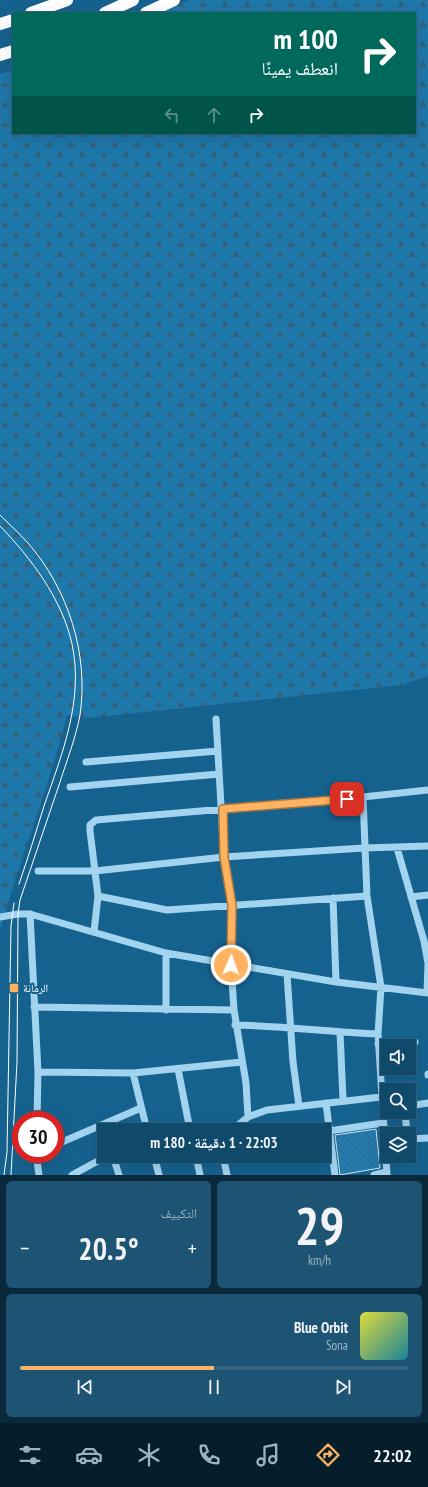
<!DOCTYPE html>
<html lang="ar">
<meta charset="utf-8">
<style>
:root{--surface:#104a6b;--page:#1e5473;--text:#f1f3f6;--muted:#9cb3c1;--line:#30627e;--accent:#ffb361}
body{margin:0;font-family:"PT Sans Narrow","Noto Naskh Arabic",sans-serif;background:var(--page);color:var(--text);direction:rtl;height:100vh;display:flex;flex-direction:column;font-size:15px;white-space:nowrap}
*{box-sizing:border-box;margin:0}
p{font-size:13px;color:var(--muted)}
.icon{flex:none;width:22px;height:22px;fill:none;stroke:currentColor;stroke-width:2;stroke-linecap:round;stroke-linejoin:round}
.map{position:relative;height:1175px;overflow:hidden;direction:ltr}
.sheet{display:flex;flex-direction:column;gap:6px;padding:6px;background:#09293b;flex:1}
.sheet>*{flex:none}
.top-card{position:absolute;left:12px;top:12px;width:404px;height:122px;border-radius:0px;box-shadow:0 4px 16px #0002,0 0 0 1px var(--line);direction:rtl;background:#00695c;color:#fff;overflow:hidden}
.buttons{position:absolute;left:380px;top:1039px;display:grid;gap:8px}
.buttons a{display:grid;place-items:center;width:36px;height:36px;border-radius:0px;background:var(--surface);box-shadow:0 4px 16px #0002,0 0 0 1px var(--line);font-size:20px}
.speed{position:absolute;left:12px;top:1111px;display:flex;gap:8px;font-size:20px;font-weight:700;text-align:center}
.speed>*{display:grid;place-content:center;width:52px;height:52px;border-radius:50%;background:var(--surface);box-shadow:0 4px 16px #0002,0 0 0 1px var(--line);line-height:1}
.speed .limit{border:6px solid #d22;background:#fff;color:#111}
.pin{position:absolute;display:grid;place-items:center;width:34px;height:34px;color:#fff;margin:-17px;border-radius:8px;box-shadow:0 2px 6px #0006}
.me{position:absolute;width:44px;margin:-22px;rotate:2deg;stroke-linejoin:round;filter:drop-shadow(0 0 3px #0008)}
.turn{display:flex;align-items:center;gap:14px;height:84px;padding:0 12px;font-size:18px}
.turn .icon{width:52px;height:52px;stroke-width:2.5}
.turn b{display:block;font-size:28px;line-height:34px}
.lanes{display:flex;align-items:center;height:38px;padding:0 12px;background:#0003;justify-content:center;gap:20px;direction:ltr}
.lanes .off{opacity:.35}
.big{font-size:30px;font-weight:800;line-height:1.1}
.sheet .widget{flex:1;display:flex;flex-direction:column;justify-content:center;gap:6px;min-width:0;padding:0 14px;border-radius:6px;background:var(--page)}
.sheet .dial{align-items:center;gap:0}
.dial b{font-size:52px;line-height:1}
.song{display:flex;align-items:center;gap:12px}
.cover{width:48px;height:48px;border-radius:6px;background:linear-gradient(135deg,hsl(60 70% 55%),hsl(190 70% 35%))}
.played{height:4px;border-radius:2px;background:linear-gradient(90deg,var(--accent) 50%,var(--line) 50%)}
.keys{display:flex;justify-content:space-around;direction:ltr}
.heat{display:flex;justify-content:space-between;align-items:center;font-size:22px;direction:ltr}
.sheet .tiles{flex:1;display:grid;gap:6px;grid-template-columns:1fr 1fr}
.widget:last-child{grid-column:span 2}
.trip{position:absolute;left:97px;top:1123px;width:234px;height:40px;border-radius:0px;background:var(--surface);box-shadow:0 4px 16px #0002,0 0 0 1px var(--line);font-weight:800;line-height:40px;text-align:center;direction:rtl}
.dock{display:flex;height:64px;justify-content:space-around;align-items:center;background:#061e2b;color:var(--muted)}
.dock .icon{width:28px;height:28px}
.dock .active{color:var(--accent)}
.dock b{font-size:18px;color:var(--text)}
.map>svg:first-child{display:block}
.forest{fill:url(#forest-firs)}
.building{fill:url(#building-back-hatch);stroke:#c9e9fb}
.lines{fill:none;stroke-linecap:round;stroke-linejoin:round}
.minor{stroke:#a2d4f0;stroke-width:7}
.highway{stroke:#fff;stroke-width:12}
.tram{stroke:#fff;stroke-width:1}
.route-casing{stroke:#a6743f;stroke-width:10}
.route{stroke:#ffb361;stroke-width:7}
.poi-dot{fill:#ffb361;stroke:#16628f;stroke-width:1.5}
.labels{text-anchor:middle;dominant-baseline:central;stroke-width:4;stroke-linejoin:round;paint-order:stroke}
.poi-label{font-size:11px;fill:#fff;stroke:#16628f;text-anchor:start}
</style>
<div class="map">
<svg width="428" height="1175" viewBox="0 0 428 1175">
<defs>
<pattern id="forest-firs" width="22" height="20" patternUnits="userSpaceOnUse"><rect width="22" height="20" fill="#1e77a9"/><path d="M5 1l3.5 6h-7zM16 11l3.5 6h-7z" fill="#375f76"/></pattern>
<pattern id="building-back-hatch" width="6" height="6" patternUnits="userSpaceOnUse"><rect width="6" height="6" fill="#247cae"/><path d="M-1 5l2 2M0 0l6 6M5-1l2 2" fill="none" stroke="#366682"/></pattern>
</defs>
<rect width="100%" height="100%" fill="#16628f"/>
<path class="forest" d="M189,0H428V676L401,685L87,718L67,715C49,788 19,859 0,932V74L13,70V133H415V13H159Z"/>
<path class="building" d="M376,1129L380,1168L340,1175L335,1135Z"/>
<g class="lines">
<path class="minor" d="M216,719L224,857L232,905L231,965L234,1010L246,1083L248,1117L232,1130
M86,762L218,751
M70,787L219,774
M363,797L367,896L381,987L378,1034L387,1175
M397,848L424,941L428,963
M38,871H95L224,857L364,848L428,846
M98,896L167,910L367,896
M411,897L428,895
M333,898L336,982
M30,914L38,1072L37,1120
M0,917L18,914H30L166,953L336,982L428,993
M94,932L98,896L90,831V825L96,820L363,797L428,790
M287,974L293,1062L299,1106
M427,993L428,963
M34,1007L234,1010
M166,1010V953
M235,1025C283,1026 330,1032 378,1034
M340,1032L343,1100
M378,1044L415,1042
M178,1069L190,1130
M38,1072L133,1073L242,1062
M133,1073L147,1130
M428,1074V1075
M326,1103L335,1175
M409,1106L428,1103
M405,1112L407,1134
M248,1117L267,1110L381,1097
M329,1131L383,1123
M409,1139L428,1138
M55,1145L141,1108
M36,1154L39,1175
M113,1156L119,1175
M154,1156L159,1175
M196,1156L200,1175
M223,1156L227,1175
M72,1175L107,1156
M374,1175L386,1172"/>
<path class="highway" d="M31,13L67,0
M105,13L133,0
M146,13L174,0
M0,24L13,20
M0,55L13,51"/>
<path class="tram" d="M0,515C9,524 19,533 28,543C68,589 89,654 80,715C76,737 67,760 60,782C47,821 33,861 20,900L18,914L17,1062L11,1175
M0,526C31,558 62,599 72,644C84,700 62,754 44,806C36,832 28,858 19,884
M4,1175L7,1152L11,926L14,903"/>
</g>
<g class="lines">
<g class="route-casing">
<path id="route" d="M231,965L232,905L224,857L223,809L347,799"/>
</g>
<use href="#route" class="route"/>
</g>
<rect class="poi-dot" x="9" y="983" width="10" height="10" rx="2"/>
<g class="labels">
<g class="poi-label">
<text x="23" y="988">الرمانة</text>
</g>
</g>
</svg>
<div class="buttons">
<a><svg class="icon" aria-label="sound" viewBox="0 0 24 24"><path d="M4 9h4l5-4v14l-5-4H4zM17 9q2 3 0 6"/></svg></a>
<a><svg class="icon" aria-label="search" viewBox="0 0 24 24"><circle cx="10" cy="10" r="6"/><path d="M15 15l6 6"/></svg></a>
<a><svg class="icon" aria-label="layers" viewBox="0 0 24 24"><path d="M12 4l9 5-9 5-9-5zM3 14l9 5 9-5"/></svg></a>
</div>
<div class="speed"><div class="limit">30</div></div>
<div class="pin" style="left:347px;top:799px;background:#d93025"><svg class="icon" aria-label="arrive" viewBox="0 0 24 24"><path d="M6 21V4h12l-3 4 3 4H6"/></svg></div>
<svg class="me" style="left:231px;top:965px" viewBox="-20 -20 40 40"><circle r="17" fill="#ffb361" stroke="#fff" stroke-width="3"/><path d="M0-11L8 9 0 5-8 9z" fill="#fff"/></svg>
<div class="trip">22:03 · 1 دقيقة · 180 m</div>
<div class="top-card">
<div class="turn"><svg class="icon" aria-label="right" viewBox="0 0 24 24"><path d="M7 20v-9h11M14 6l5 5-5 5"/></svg><div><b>100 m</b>انعطف يمينًا</div></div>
<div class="lanes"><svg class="icon off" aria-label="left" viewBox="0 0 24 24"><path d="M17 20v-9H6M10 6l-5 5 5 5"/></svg><svg class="icon off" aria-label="ahead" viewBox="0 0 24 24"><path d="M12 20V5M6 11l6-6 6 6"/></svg><svg class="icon" aria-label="right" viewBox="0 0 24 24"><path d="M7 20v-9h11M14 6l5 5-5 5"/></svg></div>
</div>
</div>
<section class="sheet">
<div class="tiles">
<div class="widget dial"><b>29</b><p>km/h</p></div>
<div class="widget"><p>التكييف</p>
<div class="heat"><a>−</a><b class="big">20.5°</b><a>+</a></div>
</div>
<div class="widget">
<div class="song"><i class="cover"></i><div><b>Blue Orbit</b><p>Sona</p></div></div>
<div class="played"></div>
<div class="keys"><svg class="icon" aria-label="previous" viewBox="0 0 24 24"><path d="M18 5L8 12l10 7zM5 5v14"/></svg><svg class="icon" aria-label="pause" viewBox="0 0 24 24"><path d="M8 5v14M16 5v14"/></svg><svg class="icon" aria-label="next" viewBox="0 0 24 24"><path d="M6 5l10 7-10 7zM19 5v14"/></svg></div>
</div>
</div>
</section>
<nav class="dock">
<b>22:02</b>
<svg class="icon active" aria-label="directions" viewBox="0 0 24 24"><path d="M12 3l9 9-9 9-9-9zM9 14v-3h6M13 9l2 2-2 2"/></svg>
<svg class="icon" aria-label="music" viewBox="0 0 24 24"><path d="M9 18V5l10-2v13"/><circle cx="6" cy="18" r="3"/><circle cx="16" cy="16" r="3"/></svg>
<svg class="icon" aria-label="phone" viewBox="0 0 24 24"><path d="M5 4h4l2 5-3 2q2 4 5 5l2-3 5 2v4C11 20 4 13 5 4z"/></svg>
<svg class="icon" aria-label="climate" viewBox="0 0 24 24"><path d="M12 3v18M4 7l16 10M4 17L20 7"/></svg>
<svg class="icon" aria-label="car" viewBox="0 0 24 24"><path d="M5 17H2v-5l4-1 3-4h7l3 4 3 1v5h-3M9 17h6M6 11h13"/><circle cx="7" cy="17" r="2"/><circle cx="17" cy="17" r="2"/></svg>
<svg class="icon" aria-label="filters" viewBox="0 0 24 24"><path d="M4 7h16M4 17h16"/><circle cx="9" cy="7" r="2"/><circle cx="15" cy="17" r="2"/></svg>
</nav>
